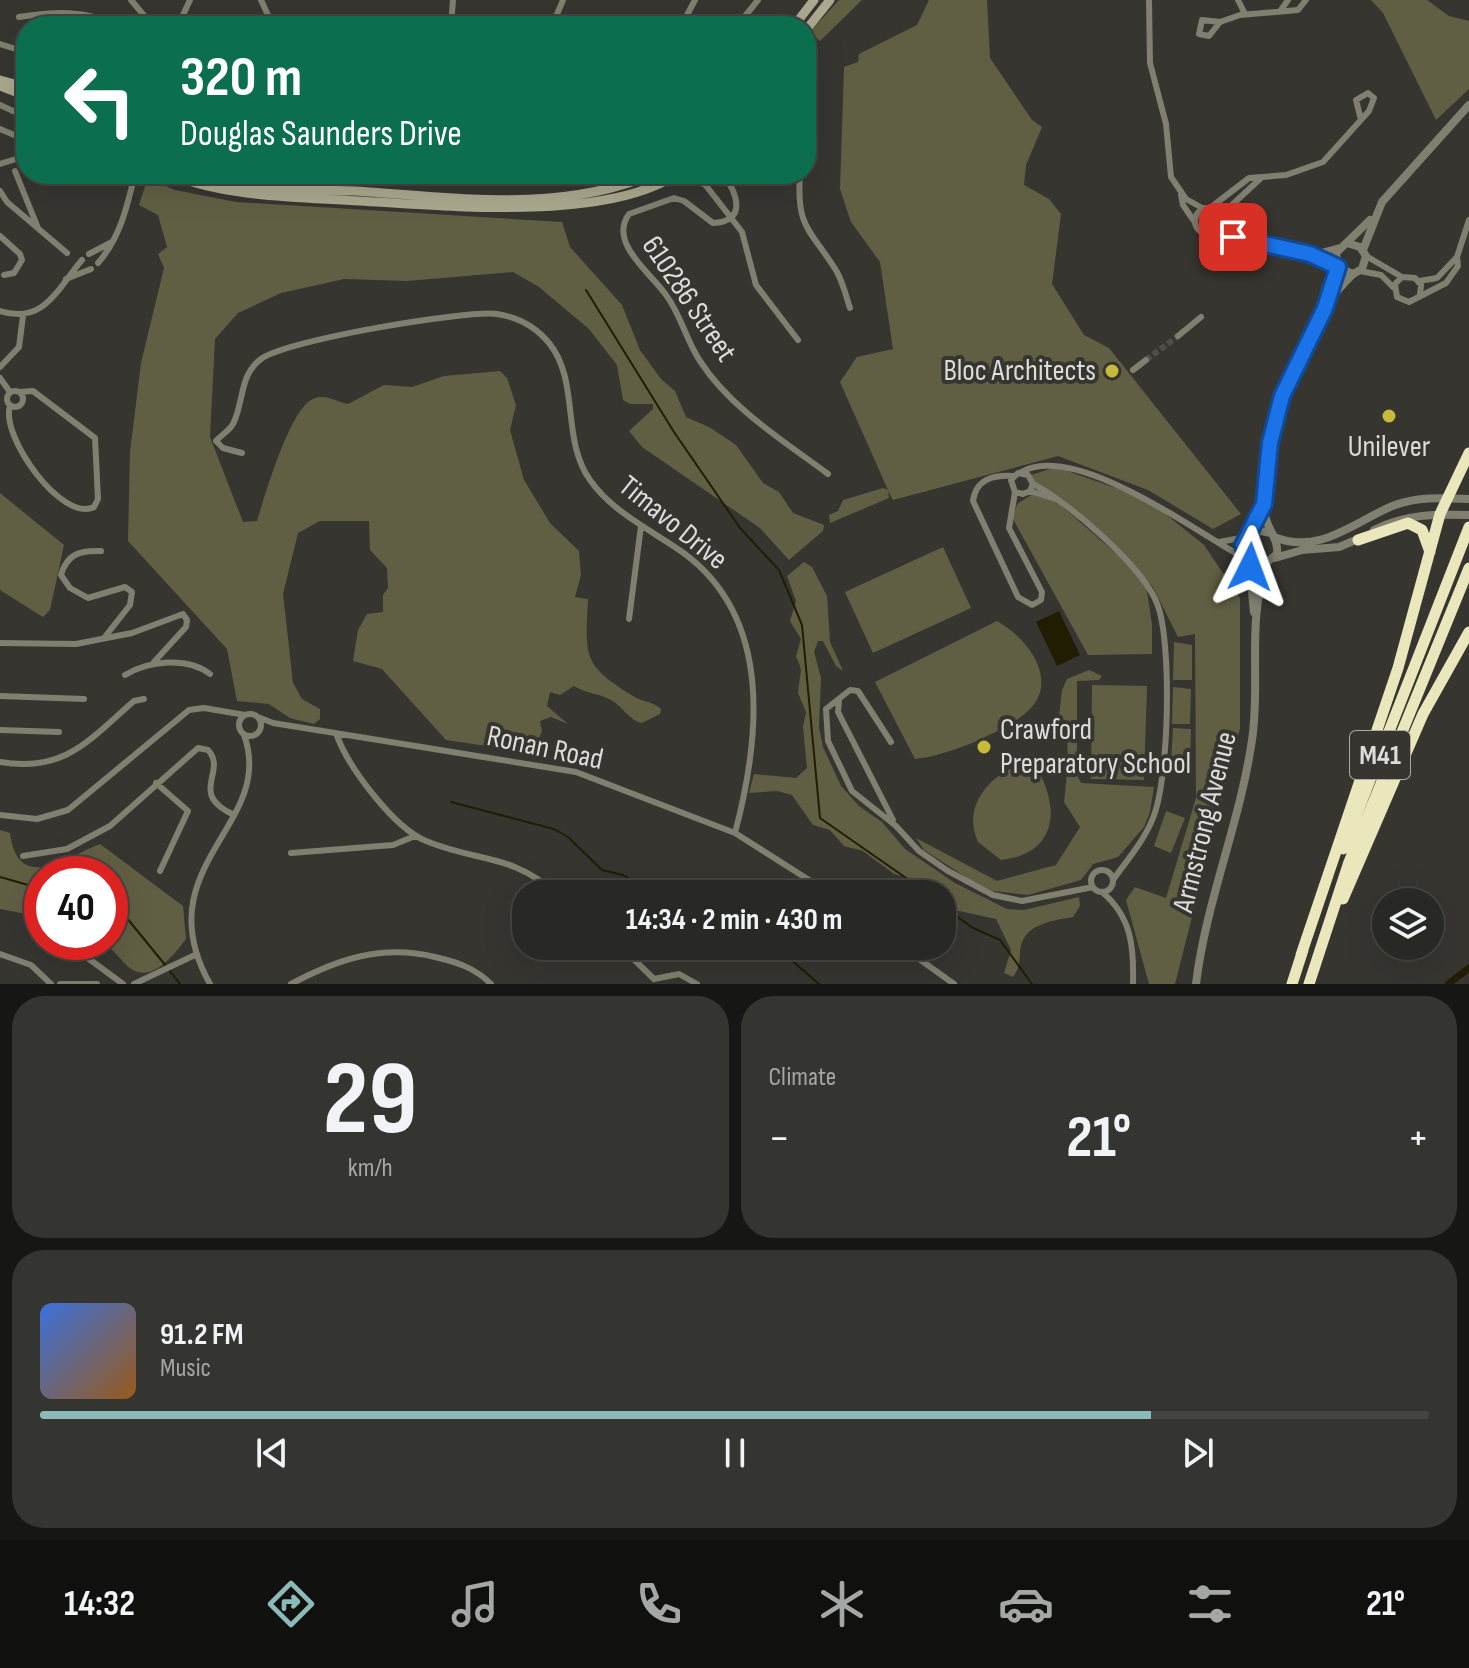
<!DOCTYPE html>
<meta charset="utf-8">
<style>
:root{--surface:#282824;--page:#343431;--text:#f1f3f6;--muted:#a5a6a6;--line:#444441;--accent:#8bbbb9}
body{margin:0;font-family:"Sofia Sans Condensed",sans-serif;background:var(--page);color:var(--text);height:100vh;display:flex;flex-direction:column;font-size:30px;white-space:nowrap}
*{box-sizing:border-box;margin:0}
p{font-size:26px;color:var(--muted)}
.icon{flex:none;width:44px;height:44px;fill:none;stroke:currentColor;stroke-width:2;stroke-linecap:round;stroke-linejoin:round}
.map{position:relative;height:984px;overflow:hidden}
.sheet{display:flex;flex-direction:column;gap:12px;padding:12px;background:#161614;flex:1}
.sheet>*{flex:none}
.hud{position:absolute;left:16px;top:16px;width:800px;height:168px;border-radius:32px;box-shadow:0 8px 32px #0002,0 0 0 2px var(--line);background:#0b6e4f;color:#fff;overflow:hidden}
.controls{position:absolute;left:1372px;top:888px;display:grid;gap:16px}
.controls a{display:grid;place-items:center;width:72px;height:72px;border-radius:50%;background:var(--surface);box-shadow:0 8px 32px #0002,0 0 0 2px var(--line);font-size:40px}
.speed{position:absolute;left:24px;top:856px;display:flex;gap:16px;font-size:40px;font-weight:700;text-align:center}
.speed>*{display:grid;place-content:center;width:104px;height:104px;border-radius:50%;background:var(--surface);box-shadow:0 8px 32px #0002,0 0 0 2px var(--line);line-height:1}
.speed .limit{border:12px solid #d22;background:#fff;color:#111}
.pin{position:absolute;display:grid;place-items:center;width:68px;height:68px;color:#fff;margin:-34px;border-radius:16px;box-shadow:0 4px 12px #0006}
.me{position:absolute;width:88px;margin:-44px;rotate:3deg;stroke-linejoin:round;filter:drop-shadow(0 0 6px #0008)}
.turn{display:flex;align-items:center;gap:28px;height:168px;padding:0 32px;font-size:36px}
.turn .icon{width:104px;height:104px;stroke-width:2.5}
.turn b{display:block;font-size:56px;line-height:68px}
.big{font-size:60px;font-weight:700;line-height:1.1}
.sheet .widget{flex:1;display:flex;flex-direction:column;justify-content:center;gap:12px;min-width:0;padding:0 28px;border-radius:32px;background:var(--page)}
.sheet .dial{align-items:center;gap:0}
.dial b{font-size:104px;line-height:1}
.song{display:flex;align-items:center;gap:24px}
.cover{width:96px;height:96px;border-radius:12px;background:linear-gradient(135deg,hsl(220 70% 55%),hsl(30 70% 35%))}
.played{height:8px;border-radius:4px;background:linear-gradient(90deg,var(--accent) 80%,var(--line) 80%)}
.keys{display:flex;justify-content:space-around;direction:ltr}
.heat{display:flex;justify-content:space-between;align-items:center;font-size:44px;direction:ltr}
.sheet .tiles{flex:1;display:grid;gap:12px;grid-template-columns:1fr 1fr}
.widget:last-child{grid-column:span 2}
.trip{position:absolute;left:512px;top:880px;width:444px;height:80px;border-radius:32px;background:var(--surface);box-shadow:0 8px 32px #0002,0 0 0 2px var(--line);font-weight:700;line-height:80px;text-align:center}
.tab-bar{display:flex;height:128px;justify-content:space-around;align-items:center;background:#10100e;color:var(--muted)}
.tab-bar .icon{width:56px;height:56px}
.tab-bar .active{color:var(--accent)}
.tab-bar b{font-size:36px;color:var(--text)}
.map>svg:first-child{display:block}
.green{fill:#615f43}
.water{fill:#201d03}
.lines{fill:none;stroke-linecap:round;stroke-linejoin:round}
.stream{stroke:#201d03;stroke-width:2}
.canal{stroke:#201d03;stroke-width:7}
.minor-tunnel{stroke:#4f4e49;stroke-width:6;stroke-dasharray:6 3;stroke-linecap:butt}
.minor{stroke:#817f6f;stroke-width:6}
.tertiary{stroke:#817f6f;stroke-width:8}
.secondary{stroke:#aba98f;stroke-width:9}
.motorway{stroke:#eae7bd;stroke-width:11}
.route-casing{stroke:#114b97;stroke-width:20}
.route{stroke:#1a73e8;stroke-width:14}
.poi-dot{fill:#c7bb3c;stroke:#363530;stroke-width:3}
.labels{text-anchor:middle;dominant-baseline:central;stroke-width:8;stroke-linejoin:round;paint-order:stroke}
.shield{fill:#363530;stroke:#aaaaa6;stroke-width:2}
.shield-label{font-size:28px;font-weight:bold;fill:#dcdcd8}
.street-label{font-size:30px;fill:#dcdcd8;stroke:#363530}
.poi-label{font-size:30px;fill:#dcdcd8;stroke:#363530;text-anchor:end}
</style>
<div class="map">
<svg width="1469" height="984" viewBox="0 0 1469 984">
<rect width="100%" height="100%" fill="#363530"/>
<path class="green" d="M839,0H862L820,41L809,33Z
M929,0H987L990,58L1032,120L1042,127L1026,165L1024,185L1049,199L1061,214L1052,284L1084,335L1109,348L1241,514L1213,529L1148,490L1058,456L893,500L888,491L889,498L830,523L829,515L838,511L843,500L883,488L888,490L840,382L857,357L893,349L880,262L851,222L840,189L844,67L858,62L859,54L917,25Z
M1371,0H1427L1449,16L1469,21V89L1436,120L1383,13Z
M153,181L175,190L236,202L562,222L570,247L622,305L640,350L661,379L675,391L686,417L709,427L736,445L763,483L779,492L793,513L824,525L823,531L789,560L760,528L642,447L629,431L653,409V404H630L623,400L617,365L589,329L539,287L513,272L407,281L344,279L281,293L238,313L215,339L210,437L243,522L257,521C265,496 290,408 313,399C326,393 336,402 348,404L384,385L412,387L444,376L500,371L507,378L516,405L510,430L524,480L550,523L579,551L581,575L575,597L588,599C585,658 583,665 633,696C642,702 653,701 661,709L660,714L642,723C627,719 624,707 611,700C599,693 586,694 574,686L560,695L550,692L547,706L568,724L551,717L540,721L542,731L533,753L446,740L382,669L353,661L358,630L367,614L383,612V595L388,588L387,568L370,550L369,521H320L298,533L283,594L293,683L302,699L320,709V719L314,724L290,718L269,704L237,701L227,649L128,541L130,452L141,363L164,268L158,254L167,247L158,215L139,205L146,183Z
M1056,467L1147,499L1204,545L1240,598V728L1175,984H1149L1126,900L1135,887L1166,898L1196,798L1195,634L1178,637L1153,587L1120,551L1028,476Z
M0,493L64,545L50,610L43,617L0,590Z
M1033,494L1055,500L1120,557L1146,585L1152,624V654L1088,655L1013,519L1017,504Z
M943,547L971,608L873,653L845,592Z
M804,562L812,567L827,596L830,642L843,671L836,666L823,641H818L814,652L821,678L819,728L823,747L841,786L859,806L882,822L905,849L955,883L1007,909L1024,910L1079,897L1080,906L1073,917C1051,921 1021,924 1020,953C1019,964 1019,969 1013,977L1004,973L1011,950L996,919L959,911L942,912V894H927L916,880L894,874L863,851L844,846L830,830L813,825L792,795L777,791L749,793L754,774L796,778L807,768L803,727L806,712L798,693L801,669L796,656L801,639L790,621L796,601L787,576Z
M997,621C1026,637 1061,680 1028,711C1005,732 945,757 915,759L875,682Z
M1174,642L1192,645V680H1173Z
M1089,670L1102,676L1099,680L1077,681V775L1081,783L1154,787L1150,812L1144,827L1118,857L1093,864L1081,880L1028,895L993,891L975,883L924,850L916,838L997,881L1056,865L1080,827L1064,802L1068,763L1067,738L1059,717L1062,690L1067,679Z
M1092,685L1147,686L1144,780L1091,779Z
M1173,687L1191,689L1190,724H1172Z
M1173,728L1191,729L1190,764H1171Z
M1014,767L1041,776C1061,817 1051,855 1001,860L978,842C963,810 985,780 1014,767Z
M1166,811L1185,818L1171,853L1154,846Z
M0,830L10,833C18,895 68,856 100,844L183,906L186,939C176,952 154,982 133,970C123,964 114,950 104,942H110V874H42V917L0,909Z"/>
<path class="water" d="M1059,611L1080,655L1057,666L1036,622Z"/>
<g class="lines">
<path class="stream" d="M586,290L674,432L740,528L779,570L802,625L820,818L929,894
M451,802L554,829L568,837L602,870L623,875L655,894
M0,877L42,889
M942,906L973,928L1000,940L1032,984
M110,908L122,912L166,966
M775,946L819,984
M170,971L180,984"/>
<path class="canal" d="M1448,984L1469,968"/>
<path class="minor-tunnel" d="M1146,360L1178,336"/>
<path class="minor" d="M131,0L153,26
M261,0L273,26
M1149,0L1150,63L1166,124L1171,177L1186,199L1204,209
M1238,0L1245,14
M1281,10L1288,0
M19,17C53,12 86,9 117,26
M1220,22L1209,36L1199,34L1202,20L1220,22L1240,15L1298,10L1306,0
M178,26L190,0
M451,26L453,0
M552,26L563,0
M690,26L687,15L695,0
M737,26L758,0
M0,44L26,52
M0,105L26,117
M0,129L26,140
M0,164L26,156
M15,171L38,228
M697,174L742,232L756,285L798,340
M723,174C737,193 748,221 713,223L684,201L674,198L629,214C608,243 651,273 666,295C681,315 686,340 700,361C730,408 784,441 828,474
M800,174C796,230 811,229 837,272C843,283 846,296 850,308
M0,191L7,202L67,253
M1181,195L1183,205L1194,221
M1195 221a13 13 0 1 1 26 0a13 13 0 1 1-26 0Z
M1210,208L1249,178L1286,175L1323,162L1369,111L1374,98L1368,93L1356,100L1361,120
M1220,216L1261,178
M1221,220L1238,237
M1217,232C1255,242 1301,251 1337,265
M0,236L20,254L22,260L14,273L4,275
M89,254L112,242
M1314,254L1341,247
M1366,256L1402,277
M98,263C120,238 127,207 135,174
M1360,271L1381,275L1394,288
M66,279L91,269
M1419,281L1437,278L1457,257
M1420,294L1421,285L1415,278L1402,277L1395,284L1397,297L1409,302L1446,283L1458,266L1457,257L1469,220
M0,311C44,325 57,289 82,260
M1178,336L1201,317
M0,367L19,347L23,316
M1133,370L1146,360
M0,378L10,392
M7 399a8 8 0 1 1 16 0a8 8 0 1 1-16 0Z
M10,406C0,436 62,523 94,507L98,499L95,438L33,391L19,392
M242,453L223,448L216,441C221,435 229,431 233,424C244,403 239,375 261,359C286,340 465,310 497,314C517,317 536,327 549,343C580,381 561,440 590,480C613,513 653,531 685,554C773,620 760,738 735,833
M1021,472C1076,441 1197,533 1246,559
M1013,476C993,475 976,479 973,501L1018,597L1032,605L1041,600L1042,592L1009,528L1015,492L1011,480L1018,473L1028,475L1033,484L1030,491L1023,494L1015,492
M1033,484C1067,501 1146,569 1158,606C1172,646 1169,780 1153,818C1144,841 1127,860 1113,880
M1030,491L1056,499
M1219,542L1246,537
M101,551C80,550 67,554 61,575L70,588L88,598L125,587L132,592L130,605L104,638
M629,619L641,526
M0,643L76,644L132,633L183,614L187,620L186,627L154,662
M125,675C148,661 187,656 210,674
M0,696L84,699
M839,701L838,712L893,820
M239 725a11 11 0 1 1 22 0a11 11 0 1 1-22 0Z
M258,717L273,723L576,772L735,833L831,894
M0,730L59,732
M336,733C347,766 394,828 426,841C480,863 508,852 558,894
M891,742L858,691L850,690L826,709L828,741L852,791L896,826L919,851L948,871L993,895L1022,901L1093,887
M0,762C65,773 89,740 134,701L144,699
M156,783L188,811L160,871
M0,815L37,819L68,810L189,710L204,708L245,715
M291,853L393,845L415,836
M23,856L67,849L110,826L198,748L208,750C228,772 187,793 234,815
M1091 881a11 11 0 1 1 22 0a11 11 0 1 1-22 0Z
M1102,892C1132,917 1134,948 1133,984
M53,946L89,959L123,984
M620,946L654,979
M901,946L954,984
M0,954L31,965L51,984
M654,979L679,974L697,984
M60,984H97
M134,984L197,954
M210,984C144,866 277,825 244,735
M291,984C338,959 382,944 435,957C457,962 475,968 491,984"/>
<path class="tertiary" d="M1347,243L1360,247L1366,256L1362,269L1353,274L1338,267L1336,253L1370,220
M1363,250L1382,202L1469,105
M1326,303L1338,267
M1264,510C1265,527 1279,538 1277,554L1262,566L1249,562L1242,550C1244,534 1255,528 1270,533
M1374,530C1404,514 1436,514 1469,515
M1251,533C1268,505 1266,476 1270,444C1278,386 1310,315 1353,274
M1274,537C1320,556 1356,520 1395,505C1420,496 1444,498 1469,499
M1275,558L1302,550L1339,547L1363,537
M1249,562L1254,612
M1196,984C1206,901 1240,823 1252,740C1261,682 1246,621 1267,564"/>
<path class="secondary" d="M794,26L814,0
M806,30L830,0
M0,80L26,87
M0,86L26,96
M169,174C229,198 296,197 360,201C444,206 606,222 677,174
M204,174C251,191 304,189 355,191C452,197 560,214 652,174
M703,182L704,174"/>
<path class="motorway" d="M1358,540L1408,523L1422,530L1430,552
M1343,849L1469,527
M1343,899L1423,714L1469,632
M1301,955L1398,668L1440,514L1469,453
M1292,984L1303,950
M1309,984L1349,862L1469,568"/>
</g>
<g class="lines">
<g class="route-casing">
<path id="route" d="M1233,237L1310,254L1338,267L1325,308L1282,396L1270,443L1264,504L1243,545L1250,567"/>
</g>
<use href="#route" class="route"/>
</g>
<g class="poi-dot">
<circle cx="1112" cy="371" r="8"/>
<circle cx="1389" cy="416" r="8"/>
<circle cx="984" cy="747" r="8"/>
</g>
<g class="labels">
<rect class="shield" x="1350" y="731" width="60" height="48" rx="6"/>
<g class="shield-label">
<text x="1380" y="755">M41</text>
</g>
<g class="street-label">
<text transform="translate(689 299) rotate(56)">610286 Street</text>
<text transform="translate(673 523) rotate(39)">Timavo Drive</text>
<text transform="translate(545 748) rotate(12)">Ronan Road</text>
<text transform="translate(1205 822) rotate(-76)">Armstrong Avenue</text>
</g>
<g class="poi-label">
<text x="1096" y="371">Bloc Architects</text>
<text x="1389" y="447" text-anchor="middle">Unilever</text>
<text x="1000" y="730" text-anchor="start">Crawford<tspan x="1000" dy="34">Preparatory School</tspan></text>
</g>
</g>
</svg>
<div class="controls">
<a><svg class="icon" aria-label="layers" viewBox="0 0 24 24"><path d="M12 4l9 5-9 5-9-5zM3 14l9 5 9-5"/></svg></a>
</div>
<div class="speed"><div class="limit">40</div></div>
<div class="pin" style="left:1233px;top:237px;background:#d93025"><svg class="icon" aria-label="arrive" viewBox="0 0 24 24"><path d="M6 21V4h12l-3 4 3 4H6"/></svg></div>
<svg class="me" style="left:1250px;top:567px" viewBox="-20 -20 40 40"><path d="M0-17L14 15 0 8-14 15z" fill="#1a73e8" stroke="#fff" stroke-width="4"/></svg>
<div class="trip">14:34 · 2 min · 430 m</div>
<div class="hud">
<div class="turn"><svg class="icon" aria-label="left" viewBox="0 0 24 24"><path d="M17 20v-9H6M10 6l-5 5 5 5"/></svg><div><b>320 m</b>Douglas Saunders Drive</div></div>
</div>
</div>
<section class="sheet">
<div class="tiles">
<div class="widget dial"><b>29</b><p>km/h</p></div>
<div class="widget"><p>Climate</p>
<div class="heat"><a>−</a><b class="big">21°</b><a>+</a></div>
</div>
<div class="widget">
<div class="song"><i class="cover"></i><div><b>91.2 FM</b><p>Music</p></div></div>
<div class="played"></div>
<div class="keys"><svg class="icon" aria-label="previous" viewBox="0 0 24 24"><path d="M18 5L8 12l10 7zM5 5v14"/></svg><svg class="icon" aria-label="pause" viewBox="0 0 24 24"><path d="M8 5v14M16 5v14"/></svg><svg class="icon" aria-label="next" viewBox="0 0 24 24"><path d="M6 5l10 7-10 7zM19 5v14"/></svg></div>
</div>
</div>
</section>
<nav class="tab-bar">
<b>14:32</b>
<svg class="icon active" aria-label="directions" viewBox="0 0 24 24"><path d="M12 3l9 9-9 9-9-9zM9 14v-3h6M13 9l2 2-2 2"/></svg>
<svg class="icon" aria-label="music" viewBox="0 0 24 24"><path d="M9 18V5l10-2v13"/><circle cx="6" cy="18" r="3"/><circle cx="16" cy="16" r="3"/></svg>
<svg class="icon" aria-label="phone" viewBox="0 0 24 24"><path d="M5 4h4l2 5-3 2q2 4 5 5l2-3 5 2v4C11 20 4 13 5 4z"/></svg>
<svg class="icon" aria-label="climate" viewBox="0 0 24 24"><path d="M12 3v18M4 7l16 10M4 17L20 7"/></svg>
<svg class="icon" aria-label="car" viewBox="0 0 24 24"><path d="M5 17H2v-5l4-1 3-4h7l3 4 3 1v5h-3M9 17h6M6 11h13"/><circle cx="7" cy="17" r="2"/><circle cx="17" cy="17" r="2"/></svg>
<svg class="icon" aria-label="filters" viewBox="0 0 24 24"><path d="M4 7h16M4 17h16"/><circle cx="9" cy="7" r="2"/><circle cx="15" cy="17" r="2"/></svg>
<b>21°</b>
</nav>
